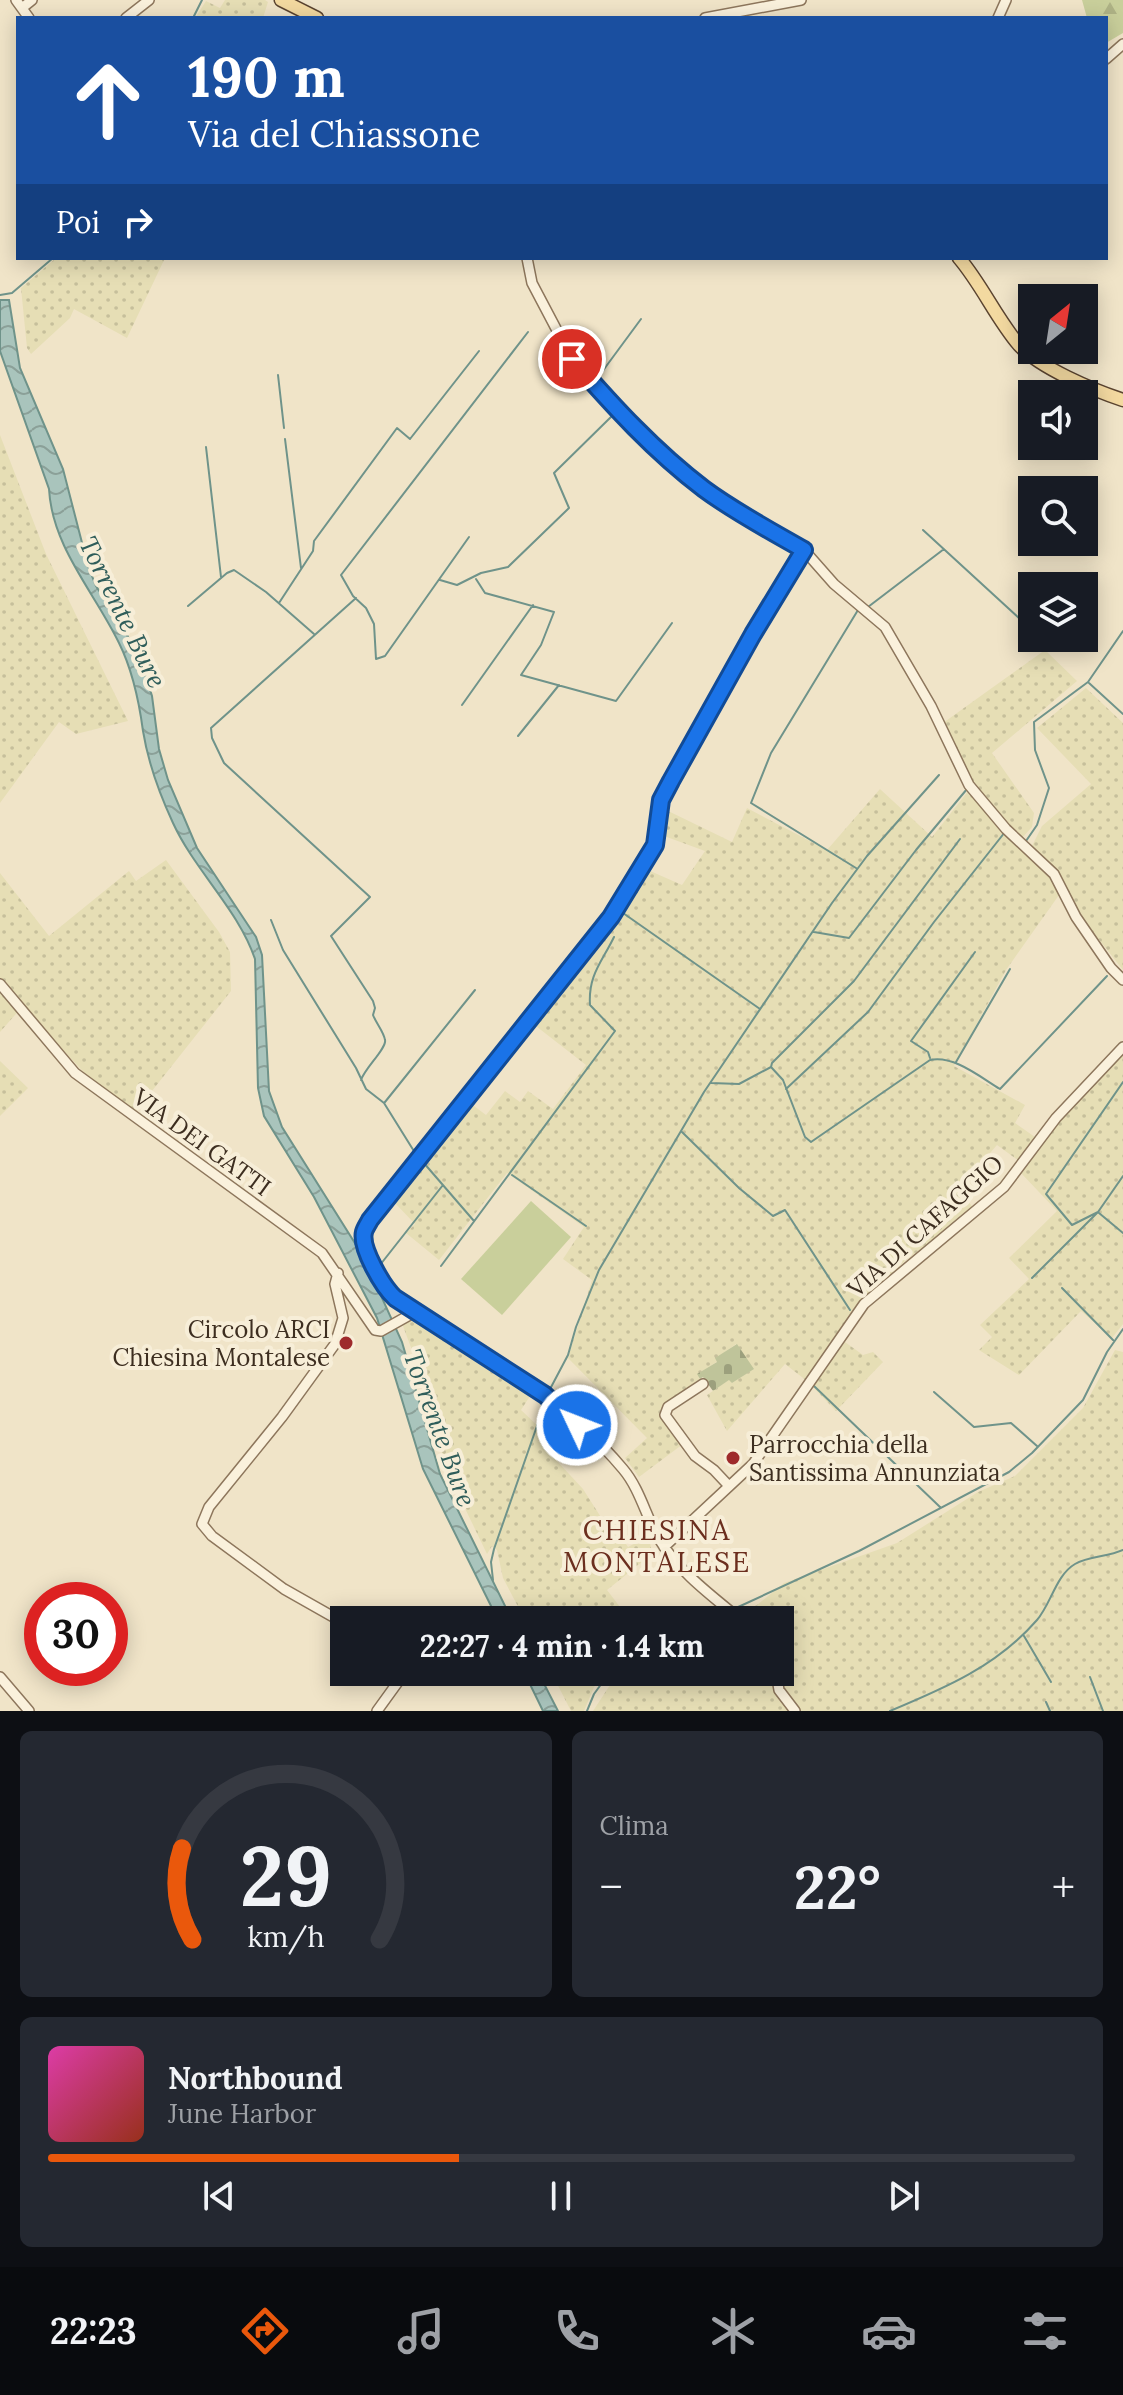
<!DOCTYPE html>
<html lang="it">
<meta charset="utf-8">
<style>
:root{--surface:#171b24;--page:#242831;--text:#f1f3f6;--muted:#9ea1a6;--line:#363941;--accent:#ea580c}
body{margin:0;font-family:Lora,serif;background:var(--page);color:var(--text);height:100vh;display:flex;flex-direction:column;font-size:30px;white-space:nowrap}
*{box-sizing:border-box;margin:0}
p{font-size:26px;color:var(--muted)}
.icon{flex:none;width:44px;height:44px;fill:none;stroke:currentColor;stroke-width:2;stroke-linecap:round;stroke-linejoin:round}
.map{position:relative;height:1711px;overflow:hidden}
.sheet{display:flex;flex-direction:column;gap:20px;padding:20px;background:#0d0f14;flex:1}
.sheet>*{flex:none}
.top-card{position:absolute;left:16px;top:16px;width:1092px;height:244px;border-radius:0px;box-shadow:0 4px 20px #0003;background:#1a4fa0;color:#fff;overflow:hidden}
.needle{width:52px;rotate:30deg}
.tools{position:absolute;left:1018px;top:284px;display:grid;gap:16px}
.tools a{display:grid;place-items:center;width:80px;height:80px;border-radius:0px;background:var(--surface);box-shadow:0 4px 20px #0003;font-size:40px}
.speed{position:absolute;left:24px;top:1582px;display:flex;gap:16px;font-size:40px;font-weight:700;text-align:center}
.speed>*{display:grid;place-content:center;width:104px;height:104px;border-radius:50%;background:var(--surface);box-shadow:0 4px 20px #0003;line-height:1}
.speed .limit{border:12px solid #d22;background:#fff;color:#111}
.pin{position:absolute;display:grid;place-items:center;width:68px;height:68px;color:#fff;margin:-34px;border:4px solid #fff;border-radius:50%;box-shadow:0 2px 8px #0007}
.me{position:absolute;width:88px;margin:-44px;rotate:313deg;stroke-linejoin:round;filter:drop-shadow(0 0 6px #0008)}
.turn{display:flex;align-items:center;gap:28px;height:168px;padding:0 40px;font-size:36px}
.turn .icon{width:104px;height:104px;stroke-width:2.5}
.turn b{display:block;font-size:56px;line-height:68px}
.then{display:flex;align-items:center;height:76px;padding:0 40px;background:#0003;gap:16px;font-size:30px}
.big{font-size:60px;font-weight:700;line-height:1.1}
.sheet .card{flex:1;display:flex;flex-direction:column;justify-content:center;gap:12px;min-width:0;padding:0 28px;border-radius:12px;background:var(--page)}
.sheet .dial{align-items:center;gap:0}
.dial svg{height:208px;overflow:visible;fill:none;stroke:var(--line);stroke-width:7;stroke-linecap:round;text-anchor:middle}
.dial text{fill:var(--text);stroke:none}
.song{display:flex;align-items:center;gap:24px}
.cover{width:96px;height:96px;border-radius:12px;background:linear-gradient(135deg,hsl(320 70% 55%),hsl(10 70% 35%))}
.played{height:8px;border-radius:4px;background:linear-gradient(90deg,var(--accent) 40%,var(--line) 40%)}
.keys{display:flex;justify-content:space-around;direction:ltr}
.heat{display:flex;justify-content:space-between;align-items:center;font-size:44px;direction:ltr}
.sheet .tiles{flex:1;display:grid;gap:20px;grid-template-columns:1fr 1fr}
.card:last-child{grid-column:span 2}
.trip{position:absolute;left:330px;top:1606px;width:464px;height:80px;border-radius:0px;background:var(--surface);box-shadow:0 4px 20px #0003;font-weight:700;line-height:80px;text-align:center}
.dock{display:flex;height:128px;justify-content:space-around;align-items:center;background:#090b0e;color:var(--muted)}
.dock .icon{width:56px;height:56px}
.dock .selected{color:var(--accent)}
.dock b{font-size:36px;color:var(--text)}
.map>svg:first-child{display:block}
.farmland{fill:url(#farmland-dots)}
.forest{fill:url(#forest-firs)}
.cemetery{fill:url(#cemetery-stones)}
.garden{fill:#c9cf9b}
.water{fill:url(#water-waves);stroke:#6f938a;stroke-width:2}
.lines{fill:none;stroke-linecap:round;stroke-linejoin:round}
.stream{stroke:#6f938a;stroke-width:2}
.minor-casing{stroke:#8d765c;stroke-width:12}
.major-casing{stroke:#5b4430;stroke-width:15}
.minor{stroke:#faf1dc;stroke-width:9}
.major{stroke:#f3d9a0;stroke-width:12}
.route-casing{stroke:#114b97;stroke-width:20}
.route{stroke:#1a73e8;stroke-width:14}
.poi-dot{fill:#9e2a2b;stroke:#f7eed8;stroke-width:3}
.labels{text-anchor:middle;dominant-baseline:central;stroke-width:8;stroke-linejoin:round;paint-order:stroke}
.street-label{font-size:24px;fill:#3d2e20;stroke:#f7eed8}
.poi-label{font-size:24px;fill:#3d2e20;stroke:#f7eed8;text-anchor:end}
.water-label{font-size:26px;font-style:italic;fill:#2f5d5a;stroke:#f7eed8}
.quarter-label{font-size:28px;letter-spacing:2px;fill:#6b2e1e;stroke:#f7eed8}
</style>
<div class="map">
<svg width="1123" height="1711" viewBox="0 0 1123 1711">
<defs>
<pattern id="farmland-dots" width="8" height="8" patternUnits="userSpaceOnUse" patternTransform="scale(2)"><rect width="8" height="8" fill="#e6deb5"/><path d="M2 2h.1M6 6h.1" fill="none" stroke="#c6bf9b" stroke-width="1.8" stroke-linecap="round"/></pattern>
<pattern id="forest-firs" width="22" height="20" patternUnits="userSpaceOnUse" patternTransform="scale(2)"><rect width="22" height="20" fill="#c9cf9b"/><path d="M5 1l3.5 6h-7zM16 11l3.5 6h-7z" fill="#aeb285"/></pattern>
<pattern id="cemetery-stones" width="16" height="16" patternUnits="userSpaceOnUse" patternTransform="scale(2)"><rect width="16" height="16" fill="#bfc49a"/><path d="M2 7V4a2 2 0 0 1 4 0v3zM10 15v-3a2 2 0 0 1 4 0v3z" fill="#9ca07d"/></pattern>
<pattern id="water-waves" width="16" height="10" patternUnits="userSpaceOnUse" patternTransform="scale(2)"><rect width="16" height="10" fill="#a9c4bc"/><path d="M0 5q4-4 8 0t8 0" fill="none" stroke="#8ba098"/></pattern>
</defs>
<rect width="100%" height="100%" fill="#f0e4c8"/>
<path class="farmland" d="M225,0H265L268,2L263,18H195L206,1L220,8Z
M56,258H165L127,338L74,309L70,318L31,354L27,348L21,288Z
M0,435L46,554L128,721L76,734L59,722L0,803Z
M1045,650L1077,681L992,753L1034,813L1032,827L1022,838L1032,846L1042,826L1091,784L1037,728L1086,688L1123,723V970L1093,932L1064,888L1006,970L954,1066L1025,1105L1015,1123L1035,1137L1019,1161L997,1145L959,1189L974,1209L906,1260L872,1291L838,1337L863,1355L873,1352L883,1362L836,1411L807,1381L785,1364L727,1431L707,1395L730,1379L732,1383L753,1369L736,1344L716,1359L718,1361L698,1374L700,1379L695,1382L696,1387L660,1411L683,1444L639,1477L625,1458L647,1438L568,1358L592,1280L563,1259L584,1227L507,1173L439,1260L406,1233L415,1224L393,1201L470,1103L486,1115L505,1091L520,1102L528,1091L553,1109L586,1065L532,1023L621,916L648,870L682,885L705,851L664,836L662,808L732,842L747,808L827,850L880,789L932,837L973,785L943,723Z
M166,860L219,932L230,952L231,991L133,1115L95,1084L22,1007L0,1032V873L49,936L129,871L136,881Z
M1123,1052V1324L1112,1338L1081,1311L1019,1375L979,1350L992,1337L980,1325L1029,1279L1009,1258L1057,1211L1020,1172L1057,1120Z
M0,1061L28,1088L0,1116Z
M408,1320H417L534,1390L521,1410L539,1427L553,1405L584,1435L557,1461L583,1489L611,1533L624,1541L628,1547L649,1536L652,1554L607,1590L630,1620H525L503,1578L497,1550L492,1546L487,1554L447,1471L416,1361L403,1326Z
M1115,1350L1123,1352V1711H593L612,1682L624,1672H780V1620H703L730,1616L757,1605L784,1583L897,1543L978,1492L1015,1476L1083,1408Z
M551,1672H609L594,1687L584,1711H571Z"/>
<path class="forest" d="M1082,0H1123V33L1106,43V18H1087Z"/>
<path class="cemetery" d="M737,1344L754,1369L732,1383L729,1380L713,1391L703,1377L700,1379L697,1374L717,1362L715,1358Z"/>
<path class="garden" d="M531,1201L571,1237L502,1315L461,1279Z"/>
<path class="water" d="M0,300H9L20,368L63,469L88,566L96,586L122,625L142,665L152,696L159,749L168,780L197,848L256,937L262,955L269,1091L282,1127L363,1256L402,1342L440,1474L512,1620H498L423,1469L377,1318L314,1197L264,1116L258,1088L255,959C238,909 195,871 173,823C160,795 148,762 143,731C139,701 133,671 119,643C95,593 52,547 49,489L0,351Z
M524,1672H538L558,1711H543Z"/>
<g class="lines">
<path class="stream" d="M193,18L202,0
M0,295L12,293L53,258
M278,375L284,428
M596,380L641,319
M607,392L620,404L618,408
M285,439L301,568
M206,447L221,577
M923,530L1032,630
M469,537L385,656L376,659L374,624L366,608L353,596L341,575L528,332
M476,579L485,593L554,612L541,645L521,675L616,701L672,623
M440,580L457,585L481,573L508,567L569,508L554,473L615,413
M356,598L211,728L212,738L224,763L370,897L331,936L373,1001L375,1008L373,1015C376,1023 384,1032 385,1040C387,1048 365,1068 361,1080
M279,603L313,551L314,541L397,428L410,439L479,351
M188,606L227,573L234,570L266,592L314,634
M868,607L944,549
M1089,683L1123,714
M462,705L533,605
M518,736L559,685
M1026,841L1037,825L1049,788L1035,750L1034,722L1088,682L1123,631
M856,868L751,803L771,753L858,610
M623,913L760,1009
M271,920L283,950L356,1068L366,1089L384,1103L417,1156
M814,932L849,938L916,850L967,789
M930,1058L928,1052L911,1041L975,952
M956,1062L1010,969
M771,1067L783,1080L805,1137L811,1142L930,1060C954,1055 980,1077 1000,1089L1107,976
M711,1083L739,1084L771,1067L772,1063L854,981L960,839
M786,1089L868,1012L934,922L1005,832
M385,1102L475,990
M682,1132L739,1188L773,1216L785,1210L850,1310
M423,1162L474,1221
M512,1175L586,1226
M1098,1212L1072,1225L1046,1194L1123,1082
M1099,1213L1123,1233
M380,1265L443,1185
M441,1266L615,1031L590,1005C588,975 602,962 614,937
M1032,1278L1098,1212L1123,1176
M1062,1288L1113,1340
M814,1386L940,1507
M549,1391L568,1355L576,1327L599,1270L704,1092L832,903L867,856L939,775
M934,1392L974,1427L1011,1423L1037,1446
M493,1580L491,1562L494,1549L545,1403
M736,1608L859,1551L1009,1472L1032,1453L1083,1400L1107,1352L1123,1329
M687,1620C701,1611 712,1620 726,1614
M1024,1636L1051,1682
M1090,1677L1103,1711
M1046,1702L1050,1711
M587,1711L594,1694L610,1672
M890,1711C945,1688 997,1666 1037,1620C1051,1604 1056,1575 1075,1564C1089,1556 1108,1557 1123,1550"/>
<g class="minor-casing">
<path id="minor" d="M16,0L29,18
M22,8L32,0
M126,18L149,0
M705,18L801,0
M998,18L1006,0
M1106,59L1123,44
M527,258L532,283L572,359L619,412L659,452L706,490L804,550L834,584L885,627L931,706L969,785L1006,829L1054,874L1076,917L1111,968L1123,980
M0,984L75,1073L322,1253L375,1330L381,1331L415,1312C489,1356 567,1402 623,1469C640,1489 646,1517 659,1539C679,1572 712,1596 741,1620
M338,1273L335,1284L343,1318L335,1344L282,1417L209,1507L202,1524L212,1536L284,1589L344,1623
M415,1312C387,1293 353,1255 370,1220L611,917L655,845L661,800L681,761L753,634L804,550
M703,1384L668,1407L665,1415L695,1456L714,1470L729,1486
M664,1547L753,1464L864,1304L1004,1187L1056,1118L1123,1047
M776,1672L779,1690L795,1711
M0,1677L29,1711
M377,1711L403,1675L402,1672"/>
</g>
<g class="major-casing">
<path id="major" d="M281,0L317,18
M959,258C982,285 996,318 1019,345C1040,368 1093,390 1123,400"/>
</g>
<use href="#minor" class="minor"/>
<use href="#major" class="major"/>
</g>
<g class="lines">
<g class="route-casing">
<path id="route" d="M572,359C613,406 654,451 704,489C735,512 771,531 804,550L753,634L671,781L661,800L655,845L611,917L370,1220C368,1224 365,1228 364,1232C360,1248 383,1287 395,1298L545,1395L577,1425"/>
</g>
<use href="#route" class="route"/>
</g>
<g class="poi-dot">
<circle cx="346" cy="1343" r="8"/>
<circle cx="733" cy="1458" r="8"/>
</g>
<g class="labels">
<g class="street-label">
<text transform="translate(202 1142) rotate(36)">VIA DEI GATTI</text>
<text transform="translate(925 1226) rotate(-42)">VIA DI CAFAGGIO</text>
</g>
<g class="poi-label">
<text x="330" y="1329">Circolo ARCI<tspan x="330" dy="28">Chiesina Montalese</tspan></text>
<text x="749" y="1444" text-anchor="start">Parrocchia della<tspan x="749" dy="28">Santissima Annunziata</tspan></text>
</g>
<g class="water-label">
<text transform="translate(123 612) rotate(64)">Torrente Bure</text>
<text transform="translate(440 1428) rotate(70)">Torrente Bure</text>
</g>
<g class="quarter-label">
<text x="657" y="1530">CHIESINA<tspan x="657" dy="32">MONTALESE</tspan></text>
</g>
</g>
</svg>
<div class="tools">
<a><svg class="needle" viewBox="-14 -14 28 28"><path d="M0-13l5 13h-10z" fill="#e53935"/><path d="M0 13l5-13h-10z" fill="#9ea1a6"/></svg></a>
<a><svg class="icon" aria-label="sound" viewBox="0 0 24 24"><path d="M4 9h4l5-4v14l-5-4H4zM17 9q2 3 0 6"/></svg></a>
<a><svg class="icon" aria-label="search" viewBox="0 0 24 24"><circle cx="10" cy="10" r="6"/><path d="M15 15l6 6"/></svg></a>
<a><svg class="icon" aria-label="layers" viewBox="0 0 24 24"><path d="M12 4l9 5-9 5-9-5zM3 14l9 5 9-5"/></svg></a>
</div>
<div class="speed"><div class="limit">30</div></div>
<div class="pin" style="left:572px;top:359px;background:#d93025"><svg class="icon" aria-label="arrive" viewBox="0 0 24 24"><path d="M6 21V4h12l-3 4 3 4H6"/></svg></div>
<svg class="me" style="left:577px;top:1425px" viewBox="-20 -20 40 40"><circle r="17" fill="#1a73e8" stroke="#fff" stroke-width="3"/><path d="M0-11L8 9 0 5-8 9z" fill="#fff"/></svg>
<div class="trip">22:27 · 4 min · 1.4 km</div>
<div class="top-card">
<div class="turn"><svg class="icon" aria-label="ahead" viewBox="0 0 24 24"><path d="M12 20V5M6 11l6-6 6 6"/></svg><div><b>190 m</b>Via del Chiassone</div></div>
<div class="then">Poi<svg class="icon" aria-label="right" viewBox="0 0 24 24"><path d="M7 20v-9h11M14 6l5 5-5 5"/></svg></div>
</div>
</div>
<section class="sheet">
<div class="tiles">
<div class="card dial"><svg viewBox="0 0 100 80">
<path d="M14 69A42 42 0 1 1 86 69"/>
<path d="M14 69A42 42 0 0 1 10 34" stroke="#ea580c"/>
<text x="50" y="56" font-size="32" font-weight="700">29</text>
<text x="50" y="72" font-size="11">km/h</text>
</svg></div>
<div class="card"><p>Clima</p>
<div class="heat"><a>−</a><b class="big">22°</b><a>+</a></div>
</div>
<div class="card">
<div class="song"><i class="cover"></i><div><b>Northbound</b><p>June Harbor</p></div></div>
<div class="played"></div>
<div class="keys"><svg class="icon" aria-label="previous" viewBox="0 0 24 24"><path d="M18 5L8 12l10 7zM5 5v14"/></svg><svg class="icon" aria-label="pause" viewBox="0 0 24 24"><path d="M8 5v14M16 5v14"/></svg><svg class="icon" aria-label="next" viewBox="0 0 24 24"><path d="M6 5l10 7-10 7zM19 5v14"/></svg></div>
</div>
</div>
</section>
<nav class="dock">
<b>22:23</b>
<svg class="icon selected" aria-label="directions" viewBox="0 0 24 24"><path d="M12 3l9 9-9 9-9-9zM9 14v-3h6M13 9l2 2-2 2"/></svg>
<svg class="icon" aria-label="music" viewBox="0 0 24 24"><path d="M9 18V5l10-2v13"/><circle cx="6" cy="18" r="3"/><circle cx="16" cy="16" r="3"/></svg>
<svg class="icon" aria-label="phone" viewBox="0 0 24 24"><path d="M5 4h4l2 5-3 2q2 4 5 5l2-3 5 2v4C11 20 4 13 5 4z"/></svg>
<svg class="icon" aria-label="climate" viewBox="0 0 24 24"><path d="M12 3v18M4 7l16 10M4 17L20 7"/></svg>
<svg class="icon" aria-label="car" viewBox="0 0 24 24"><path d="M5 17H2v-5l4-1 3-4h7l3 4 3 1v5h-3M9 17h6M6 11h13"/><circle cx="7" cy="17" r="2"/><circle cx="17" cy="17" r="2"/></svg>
<svg class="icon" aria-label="filters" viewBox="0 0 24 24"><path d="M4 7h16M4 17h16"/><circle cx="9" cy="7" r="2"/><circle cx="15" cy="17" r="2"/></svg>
</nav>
